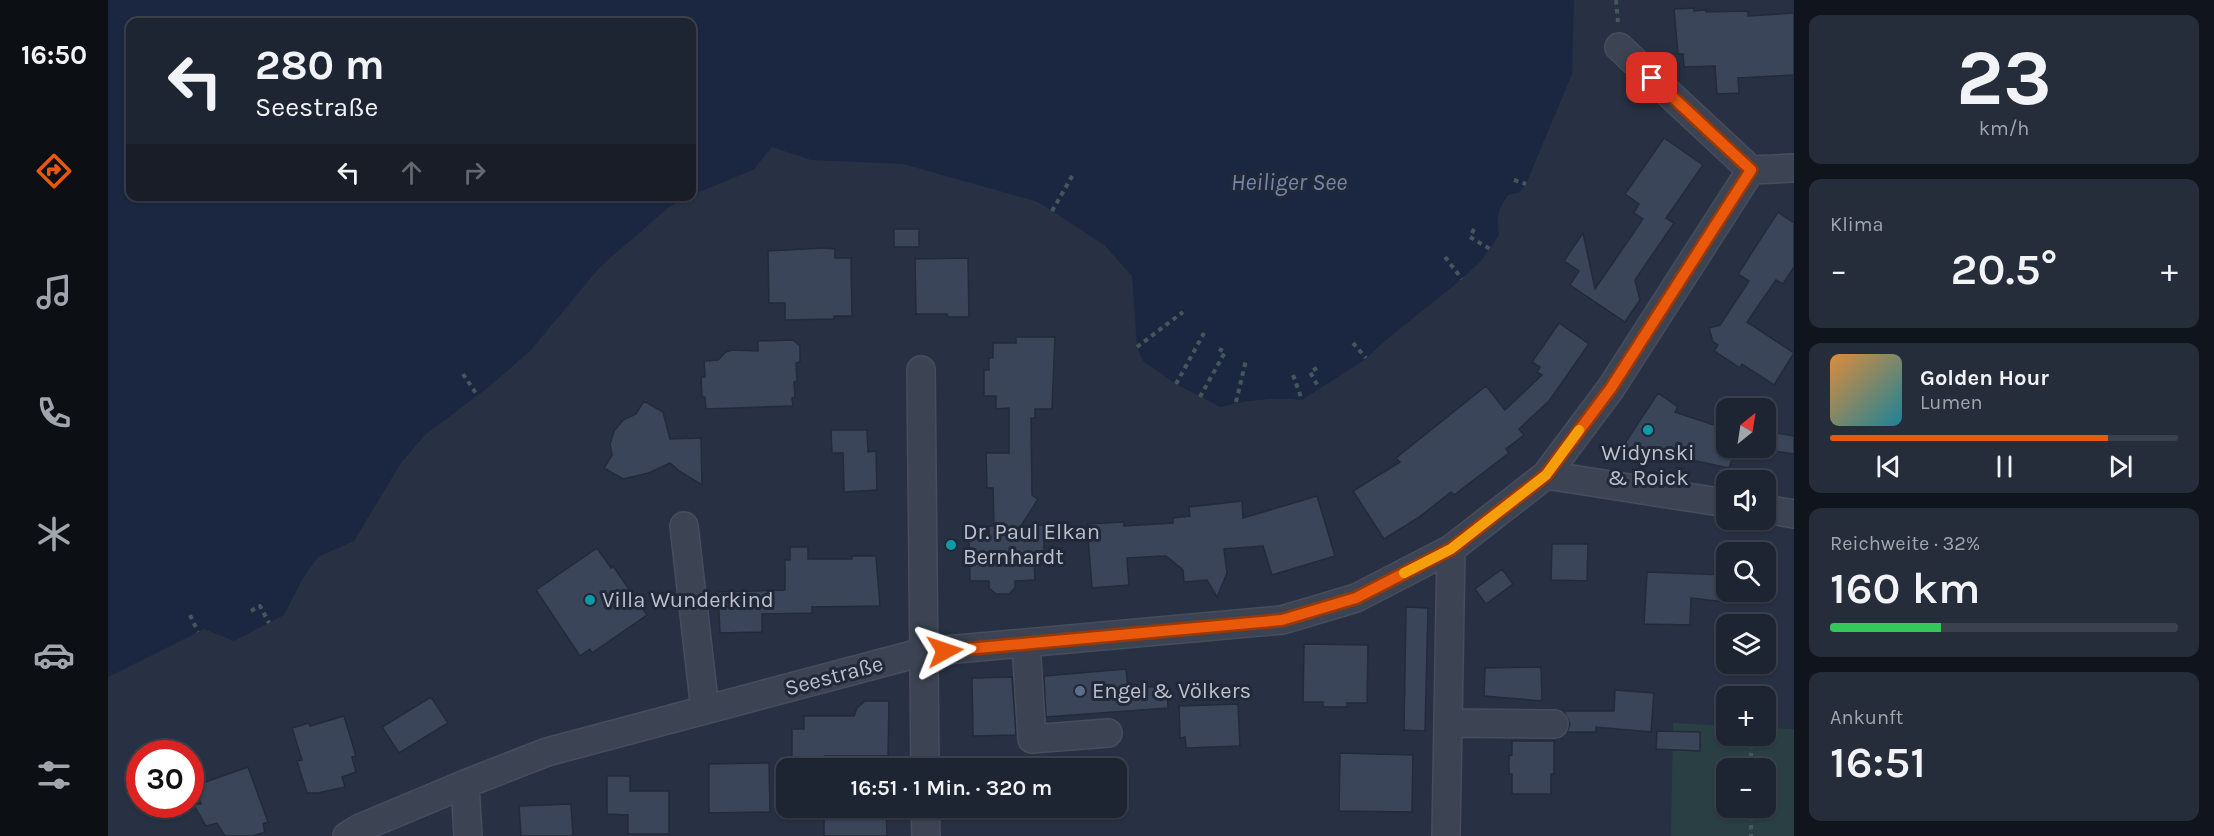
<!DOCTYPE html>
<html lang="de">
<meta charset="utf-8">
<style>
:root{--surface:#1e2532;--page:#262d3a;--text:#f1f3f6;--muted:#a1a5ac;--line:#3c424d;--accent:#ea580c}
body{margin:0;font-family:Karla,sans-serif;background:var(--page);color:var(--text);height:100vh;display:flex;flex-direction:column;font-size:22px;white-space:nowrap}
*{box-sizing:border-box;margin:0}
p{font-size:20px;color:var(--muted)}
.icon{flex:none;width:33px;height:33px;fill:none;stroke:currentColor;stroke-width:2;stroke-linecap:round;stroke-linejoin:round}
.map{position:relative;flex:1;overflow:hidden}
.side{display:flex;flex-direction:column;gap:15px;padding:15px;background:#10141c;width:420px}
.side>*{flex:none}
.top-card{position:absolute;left:18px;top:18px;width:570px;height:183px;border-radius:12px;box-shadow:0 2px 4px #0004,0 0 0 2px var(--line);background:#1e2532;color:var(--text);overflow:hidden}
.needle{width:39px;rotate:30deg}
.tools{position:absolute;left:1608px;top:398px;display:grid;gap:12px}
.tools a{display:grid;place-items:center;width:60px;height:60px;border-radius:12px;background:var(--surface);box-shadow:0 2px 4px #0004,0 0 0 2px var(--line);font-size:30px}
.speed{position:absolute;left:18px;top:740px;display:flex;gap:12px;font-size:30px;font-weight:700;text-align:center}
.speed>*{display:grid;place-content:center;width:78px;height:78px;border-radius:50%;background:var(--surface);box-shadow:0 2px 4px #0004,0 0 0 2px var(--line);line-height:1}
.speed .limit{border:9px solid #d22;background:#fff;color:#111}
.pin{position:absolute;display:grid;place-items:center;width:51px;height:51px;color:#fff;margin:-26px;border-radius:12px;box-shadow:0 3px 9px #0006}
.me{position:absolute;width:66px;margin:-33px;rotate:85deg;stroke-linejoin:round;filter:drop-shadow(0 0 4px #0008)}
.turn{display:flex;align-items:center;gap:21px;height:126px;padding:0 30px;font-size:27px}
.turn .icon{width:78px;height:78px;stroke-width:2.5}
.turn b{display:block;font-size:42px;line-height:51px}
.lanes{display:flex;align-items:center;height:57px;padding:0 30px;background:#0003;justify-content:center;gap:30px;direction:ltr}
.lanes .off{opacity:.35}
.big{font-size:45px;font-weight:600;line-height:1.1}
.side .tile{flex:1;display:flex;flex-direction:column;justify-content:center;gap:9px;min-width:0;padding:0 21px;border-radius:12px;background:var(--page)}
.side .dial{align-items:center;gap:0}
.dial b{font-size:78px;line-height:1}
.song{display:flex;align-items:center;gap:18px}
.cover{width:72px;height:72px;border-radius:9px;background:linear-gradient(135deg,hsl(30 70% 55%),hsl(190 70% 35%))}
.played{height:6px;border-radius:3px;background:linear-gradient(90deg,var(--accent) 80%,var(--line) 80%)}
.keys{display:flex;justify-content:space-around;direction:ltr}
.heat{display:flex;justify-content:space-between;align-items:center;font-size:33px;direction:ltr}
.charge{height:9px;border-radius:4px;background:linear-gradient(90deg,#34c759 32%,var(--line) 0)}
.trip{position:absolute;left:668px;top:758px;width:351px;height:60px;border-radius:12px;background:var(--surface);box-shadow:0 2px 4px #0004,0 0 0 2px var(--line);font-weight:600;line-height:60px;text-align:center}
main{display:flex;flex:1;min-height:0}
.menu{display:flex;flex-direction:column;width:108px;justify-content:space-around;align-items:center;background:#0c0f14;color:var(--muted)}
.menu .icon{width:42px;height:42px}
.menu .on{color:var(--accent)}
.menu b{font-size:27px;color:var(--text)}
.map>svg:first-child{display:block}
.green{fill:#2a3f44;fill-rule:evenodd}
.water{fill:#1b2741}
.building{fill:#3a4559;stroke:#232b3a;stroke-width:1.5}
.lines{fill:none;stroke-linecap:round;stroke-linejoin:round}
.minor-casing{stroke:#464d5c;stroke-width:30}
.path{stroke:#44585c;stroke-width:4;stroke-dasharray:4.5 4.5;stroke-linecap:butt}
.minor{stroke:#3c4453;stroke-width:27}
.route-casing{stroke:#983908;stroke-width:15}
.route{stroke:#ea580c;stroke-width:10}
.slow{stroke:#f59e0b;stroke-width:10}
.culture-dot{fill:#0f9aa8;stroke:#212938;stroke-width:2}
.service-dot{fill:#5c6f8a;stroke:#212938;stroke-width:2}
.labels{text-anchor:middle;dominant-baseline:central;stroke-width:6;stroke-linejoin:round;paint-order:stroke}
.poi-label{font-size:22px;fill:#babfcc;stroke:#212938;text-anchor:start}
.street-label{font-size:22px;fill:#babfcc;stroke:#212938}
.water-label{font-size:24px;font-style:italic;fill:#7487aa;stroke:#212938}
</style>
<main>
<nav class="menu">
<b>16:50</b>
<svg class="icon on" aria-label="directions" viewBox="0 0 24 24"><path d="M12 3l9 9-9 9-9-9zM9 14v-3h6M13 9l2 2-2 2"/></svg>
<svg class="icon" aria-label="music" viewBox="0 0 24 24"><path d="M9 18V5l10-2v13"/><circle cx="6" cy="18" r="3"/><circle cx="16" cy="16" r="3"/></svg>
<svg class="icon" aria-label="phone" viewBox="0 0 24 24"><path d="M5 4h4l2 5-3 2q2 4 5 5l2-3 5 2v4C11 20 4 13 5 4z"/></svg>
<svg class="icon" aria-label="climate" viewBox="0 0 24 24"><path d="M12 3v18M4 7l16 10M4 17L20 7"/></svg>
<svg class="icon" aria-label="car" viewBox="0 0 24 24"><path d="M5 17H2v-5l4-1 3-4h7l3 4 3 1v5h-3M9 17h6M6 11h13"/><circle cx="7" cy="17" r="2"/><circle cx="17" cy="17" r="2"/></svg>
<svg class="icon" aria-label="filters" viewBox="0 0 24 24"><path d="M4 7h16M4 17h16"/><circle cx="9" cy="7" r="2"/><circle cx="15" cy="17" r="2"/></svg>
</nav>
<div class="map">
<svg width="1686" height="836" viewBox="0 0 1686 836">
<rect width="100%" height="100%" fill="#283143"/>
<path class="green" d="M1565,723L1618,726V735H1658V728L1686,729V836H1563ZM1618,768H1658V807H1618Z"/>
<path class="water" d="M0,0H1466L1464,74L1418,184L1411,193L1400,195C1389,211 1389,216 1391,235L1373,261L1354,279L1278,340L1258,359L1194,400C1166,397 1138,400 1112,407L1068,384L1035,361L1029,347L1024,276L996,245L944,211L930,202L795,164L703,160L664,147L645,170L584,195V22H22V196L581,197L561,207L492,267L423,350L382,386L317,435L293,463L246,541L210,557L195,578L176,615L126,641L96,629L0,677Z"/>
<path class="building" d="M1586,8V11L1598,10V12L1640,11V16L1686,13V75L1630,78L1631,93L1609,94L1607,66L1576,67L1575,54H1570L1566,9Z
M1556,138L1595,165L1558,218L1566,223L1527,280L1532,300L1517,322L1462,285L1471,271L1456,261L1475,233L1487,289L1535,219L1526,213L1531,204L1517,194Z
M1670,212L1686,223V267L1675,284L1668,280L1639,322L1686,353L1666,385L1634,364L1632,368L1606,351L1610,345L1605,342L1601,328L1612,325L1641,281L1630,274Z
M786,229H811V247H786Z
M716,248L727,249V258H743L744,316H726V319L677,320V303H661L660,251Z
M860,258L861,317H840L839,314H808L807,259Z
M1451,323L1481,344L1441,401L1411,429L1416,435L1398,449L1401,453L1346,495L1343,492L1310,518L1276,539L1245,491L1292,462L1288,458L1378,386L1397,410L1434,375L1429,372L1432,367L1424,362Z
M908,337H947L944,409H927V418H923L924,495L930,499L913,526L936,525V561H926L927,580L907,581V588L901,594H888L881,588V581H862L861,537H881V526H886L885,488H879L878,453H901V408L888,409V396H876V370H881V358H885V343H908Z
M685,340L692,346V362L688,363L689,381L686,382L687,397L684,398L685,406L598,409L597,397H594L593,377H597L596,361L610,360L618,352L624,350L650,351V341Z
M1550,393L1570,407L1567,412L1618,429V447H1628L1621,468L1541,451L1533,462L1513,449Z
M536,401L555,412L562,439L593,438L594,485L571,471L562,463L541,473L515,479L496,468L504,455L502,444L506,431L515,420L528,414Z
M723,430H759L760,452L768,451L769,490L736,492L735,453H724Z
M1662,432L1686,436V454L1660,450Z
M1209,496L1227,556L1164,575L1155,546L1116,549L1119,573L1109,597L1099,580L1076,582L1075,570L1058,556L1019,558L1021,585L984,588L979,524L1016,522V526L1065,523V518L1082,516L1081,507L1134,501L1135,518Z
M1444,544H1480L1479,581L1443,580Z
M682,547H700V559H744V556H768L772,606L704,607V613L654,614V632L612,633L610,592L677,590V560H682Z
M489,548L503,568L505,566L539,615L484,653L482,649L472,656L428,590Z
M1394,569L1405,584L1378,604L1367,589Z
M1539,572L1618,575V602L1583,598L1582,625L1536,624Z
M1298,607L1320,608L1317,731L1296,730Z
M1196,644L1260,645L1259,703H1239V707H1215V702H1195Z
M1433,667L1434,701L1376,696L1377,668Z
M1018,669L1020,688L1059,686L1060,708L938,717L936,676Z
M904,677L908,735L865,736L864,678Z
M1507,690L1546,693L1543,732L1488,727V732H1459L1462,724L1456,711H1506Z
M323,697L340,723L291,753L274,727Z
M757,701H781L780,756H717V765L684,766V729H696V716H746L749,708Z
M1130,704L1132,746L1078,748L1077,737L1072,738L1071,706Z
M236,716L248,756L244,757L248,772L234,777L237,787L210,793H199L189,761L194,760L184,728L201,723L202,726Z
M1549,731L1592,732V751L1548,749Z
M1404,741H1446V774H1443V794H1404V774H1401V756L1404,755Z
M1232,753L1305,755L1304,812L1231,811Z
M661,763L662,812L601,813V764Z
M140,767L160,822L155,824L157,832L145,836H117L109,823L98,826L85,804H93L86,786Z
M499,776H522V791H561V834H520V815L499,814Z
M463,804L465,836H413L411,806Z
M734,807H778L779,836H716V808Z"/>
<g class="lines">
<g class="minor-casing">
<path id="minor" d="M1511,47L1643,170
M1643,170L1686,168
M813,370L817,768
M1438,475L1618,503
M1658,509L1686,514
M576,526L597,710
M918,643L924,739L1000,733
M1340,723L1446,724
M357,784L360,836
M817,807L818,836
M239,836L252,828L357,784L439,752L815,652L1174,620L1248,598L1343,549L1438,475L1503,388L1643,170
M1338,836L1343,549"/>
</g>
<path class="path" d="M1508,0L1510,22
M1406,180L1418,184
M570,196V202
M944,211L966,173
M1366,229L1362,237L1382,249
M1337,257L1354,279
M1245,343L1258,358
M1029,347L1075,312
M1209,368L1202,372L1211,388
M355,374L369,395
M1185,375L1194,400
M1068,384L1096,333
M1092,397L1117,352L1111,349
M1128,402L1138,360
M143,611L152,606L161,623
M82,615L90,632
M1643,735V768
M1643,807V836"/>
<use href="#minor" class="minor"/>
</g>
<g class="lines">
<g class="route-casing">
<path id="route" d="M837,651L1174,620L1248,598L1343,549L1438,475L1503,388L1643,170L1544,78"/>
</g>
<use href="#route" class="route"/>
<path class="slow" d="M1296,573L1343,549L1438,475L1471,430"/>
</g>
<g class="culture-dot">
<circle cx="1540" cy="430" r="6"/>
<circle cx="843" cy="545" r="6"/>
<circle cx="482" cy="600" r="6"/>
</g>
<circle class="service-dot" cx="972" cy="691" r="6"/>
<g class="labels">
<g class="poi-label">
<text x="1540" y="453" text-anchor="middle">Widynski<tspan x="1540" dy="25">&amp; Roick</tspan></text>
<text x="855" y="532">Dr. Paul Elkan<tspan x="855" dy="25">Bernhardt</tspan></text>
<text x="494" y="600">Villa Wunderkind</text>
<text x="984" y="691">Engel &amp; Völkers</text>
</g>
<g class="street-label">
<text transform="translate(726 676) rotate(-15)">Seestraße</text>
</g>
<g class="water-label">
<text x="1181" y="182">Heiliger See</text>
</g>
</g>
</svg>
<div class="tools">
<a><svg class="needle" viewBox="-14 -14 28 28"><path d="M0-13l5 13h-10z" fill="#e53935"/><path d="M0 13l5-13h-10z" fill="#a1a5ac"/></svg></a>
<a><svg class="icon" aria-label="sound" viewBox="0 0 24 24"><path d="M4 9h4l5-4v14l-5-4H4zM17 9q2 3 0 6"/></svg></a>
<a><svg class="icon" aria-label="search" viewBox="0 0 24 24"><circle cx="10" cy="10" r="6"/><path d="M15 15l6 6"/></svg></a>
<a><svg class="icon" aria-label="layers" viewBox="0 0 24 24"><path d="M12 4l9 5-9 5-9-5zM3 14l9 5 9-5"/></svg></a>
<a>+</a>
<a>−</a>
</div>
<div class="speed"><div class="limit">30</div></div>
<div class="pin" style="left:1544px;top:78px;background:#d93025"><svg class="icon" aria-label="arrive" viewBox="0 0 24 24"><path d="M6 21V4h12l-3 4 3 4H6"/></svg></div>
<svg class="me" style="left:837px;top:651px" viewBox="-20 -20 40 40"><path d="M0-17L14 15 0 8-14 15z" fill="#ea580c" stroke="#fff" stroke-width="4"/></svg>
<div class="trip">16:51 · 1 Min. · 320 m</div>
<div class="top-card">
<div class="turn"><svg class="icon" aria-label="left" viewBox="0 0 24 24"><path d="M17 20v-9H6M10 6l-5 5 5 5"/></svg><div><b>280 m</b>Seestraße</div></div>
<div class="lanes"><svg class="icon" aria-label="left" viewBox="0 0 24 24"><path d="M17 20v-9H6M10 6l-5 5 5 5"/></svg><svg class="icon off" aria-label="ahead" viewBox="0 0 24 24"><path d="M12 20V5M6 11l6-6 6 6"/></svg><svg class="icon off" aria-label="right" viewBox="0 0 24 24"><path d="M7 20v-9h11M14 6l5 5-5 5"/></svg></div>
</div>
</div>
<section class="side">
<div class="tile dial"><b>23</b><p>km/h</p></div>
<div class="tile"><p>Klima</p>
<div class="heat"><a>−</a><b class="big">20.5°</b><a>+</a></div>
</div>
<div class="tile">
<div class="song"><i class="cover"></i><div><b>Golden Hour</b><p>Lumen</p></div></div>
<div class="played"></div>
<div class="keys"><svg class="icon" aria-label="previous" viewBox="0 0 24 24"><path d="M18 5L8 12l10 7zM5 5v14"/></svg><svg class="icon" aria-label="pause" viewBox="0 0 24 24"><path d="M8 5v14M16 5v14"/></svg><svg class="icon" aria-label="next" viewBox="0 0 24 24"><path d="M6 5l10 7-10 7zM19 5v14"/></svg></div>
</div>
<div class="tile"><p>Reichweite · 32%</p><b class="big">160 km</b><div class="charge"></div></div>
<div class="tile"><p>Ankunft</p><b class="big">16:51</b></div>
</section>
</main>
